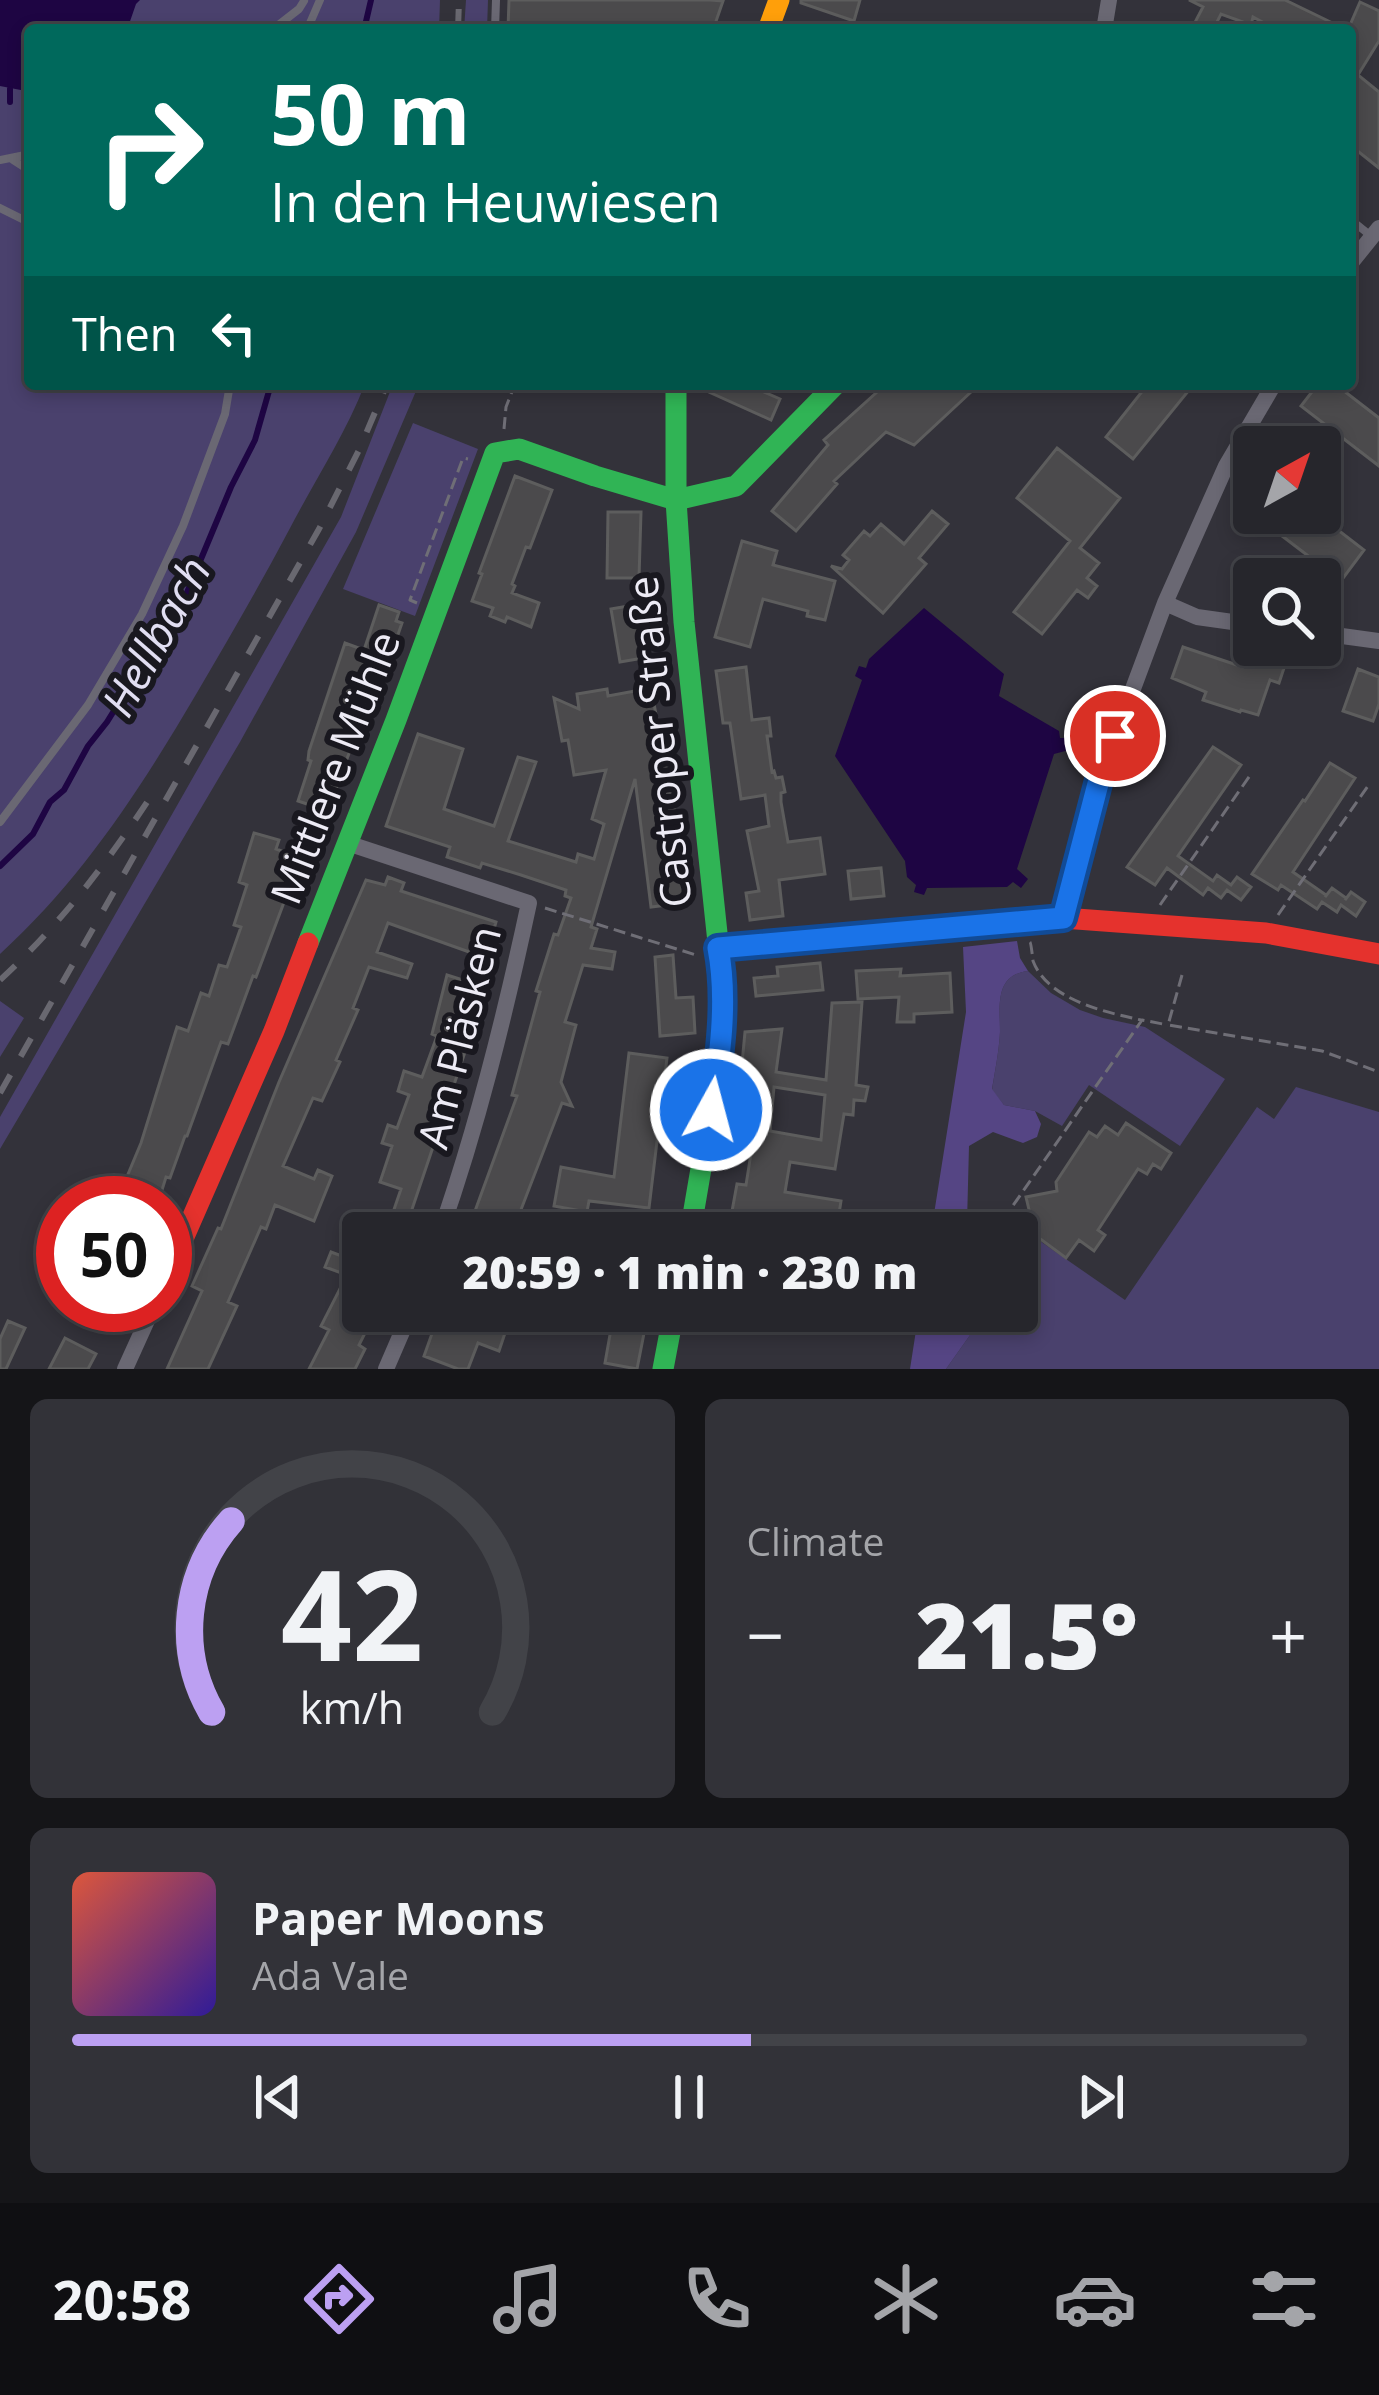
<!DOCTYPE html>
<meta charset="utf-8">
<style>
:root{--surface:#26262c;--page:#323238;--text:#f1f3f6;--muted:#a4a5a9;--line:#424348;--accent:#bca0f2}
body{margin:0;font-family:"Open Sans",sans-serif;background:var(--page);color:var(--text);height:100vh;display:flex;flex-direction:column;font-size:45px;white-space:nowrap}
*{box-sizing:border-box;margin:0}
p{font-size:39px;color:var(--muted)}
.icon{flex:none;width:66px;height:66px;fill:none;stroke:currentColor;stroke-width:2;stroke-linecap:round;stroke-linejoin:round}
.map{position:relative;height:1369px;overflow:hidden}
.details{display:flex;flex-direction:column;gap:30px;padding:30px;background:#151518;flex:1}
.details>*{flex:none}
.banner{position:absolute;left:24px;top:24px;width:1332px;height:366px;border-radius:12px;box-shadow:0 6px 18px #0003,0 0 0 3px var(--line);background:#00695c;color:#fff;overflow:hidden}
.needle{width:78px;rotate:40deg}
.tools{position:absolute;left:1233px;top:426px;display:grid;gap:24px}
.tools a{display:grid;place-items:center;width:108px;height:108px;border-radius:12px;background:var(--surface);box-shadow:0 6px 18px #0003,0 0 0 3px var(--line);font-size:60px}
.speed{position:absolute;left:36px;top:1176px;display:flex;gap:24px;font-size:60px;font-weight:700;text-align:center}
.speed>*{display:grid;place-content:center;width:156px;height:156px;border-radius:50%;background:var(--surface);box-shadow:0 6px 18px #0003,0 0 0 3px var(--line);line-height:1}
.speed .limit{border:18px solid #d22;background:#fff;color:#111}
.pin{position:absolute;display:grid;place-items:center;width:102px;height:102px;color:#fff;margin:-51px;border:6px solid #fff;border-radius:50%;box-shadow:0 3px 12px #0007}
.me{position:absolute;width:132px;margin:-66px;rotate:7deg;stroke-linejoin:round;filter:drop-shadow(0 0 9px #0008)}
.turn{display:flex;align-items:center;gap:42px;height:252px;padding:0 48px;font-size:54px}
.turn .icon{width:156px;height:156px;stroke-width:2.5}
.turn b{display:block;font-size:84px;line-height:102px}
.then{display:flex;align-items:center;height:114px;padding:0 48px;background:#0003;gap:24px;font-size:45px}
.big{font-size:90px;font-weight:800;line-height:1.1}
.details .card{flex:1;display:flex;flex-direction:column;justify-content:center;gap:18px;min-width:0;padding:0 42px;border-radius:18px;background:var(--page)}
.details .dial{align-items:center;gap:0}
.dial svg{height:312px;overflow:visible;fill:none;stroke:var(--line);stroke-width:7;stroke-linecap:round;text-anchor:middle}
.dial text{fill:var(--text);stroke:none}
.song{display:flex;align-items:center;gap:36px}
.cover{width:144px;height:144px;border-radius:18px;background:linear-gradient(135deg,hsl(10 70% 55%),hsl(250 70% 35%))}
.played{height:12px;border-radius:6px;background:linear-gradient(90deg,var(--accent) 55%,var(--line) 55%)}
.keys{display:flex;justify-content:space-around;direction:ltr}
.heat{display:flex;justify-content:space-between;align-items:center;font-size:66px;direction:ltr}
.details .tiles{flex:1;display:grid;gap:30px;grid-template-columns:1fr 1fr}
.card:last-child{grid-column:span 2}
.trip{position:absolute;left:342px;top:1212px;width:696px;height:120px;border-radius:12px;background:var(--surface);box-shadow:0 6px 18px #0003,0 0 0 3px var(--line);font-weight:800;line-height:120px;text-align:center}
.tabs{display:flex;height:192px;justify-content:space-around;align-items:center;background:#0f0f12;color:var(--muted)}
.tabs .icon{width:84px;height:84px}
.tabs .selected{color:var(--accent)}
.tabs b{font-size:54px;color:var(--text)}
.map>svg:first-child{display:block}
.green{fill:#4a416d}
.forest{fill:#554584}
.water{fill:#1e0543}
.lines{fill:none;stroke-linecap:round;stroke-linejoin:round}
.stream{stroke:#1e0543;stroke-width:6}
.building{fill:#4b4a4c;stroke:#5d5d5d;stroke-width:3;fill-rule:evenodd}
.path{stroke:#6f6e76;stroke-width:3;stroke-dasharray:12 6;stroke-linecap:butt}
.lane{stroke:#6a6873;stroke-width:8}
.street{stroke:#6a6873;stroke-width:16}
.fast{stroke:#30b455;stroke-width:21}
.slow{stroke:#ff9f0a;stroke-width:21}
.jam{stroke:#e5322d;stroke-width:21}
.rail{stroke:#696870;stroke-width:6;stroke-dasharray:21 21;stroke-linecap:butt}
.route-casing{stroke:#114b97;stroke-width:30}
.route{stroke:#1a73e8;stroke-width:21}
.labels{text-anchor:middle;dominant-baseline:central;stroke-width:12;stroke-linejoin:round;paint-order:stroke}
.street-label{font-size:42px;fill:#edebf5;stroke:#19181f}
.water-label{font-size:45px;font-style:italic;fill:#e1def2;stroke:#19181f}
</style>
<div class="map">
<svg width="1379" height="1369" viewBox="0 0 1379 1369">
<rect width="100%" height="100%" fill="#33323a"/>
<path class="green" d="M0,0H440L439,30H30V384H365C345,435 314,482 289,530C260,585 229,638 198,691C141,788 84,877 0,954Z
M466,0H488L487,30H464Z
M393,384H419L356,532L240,742L0,1149V1117L341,517Z
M413,423L478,449L415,616L343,589Z
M1028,971L1051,993L1080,1010L1103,1018L1145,1027L1225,1079L1180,1146L1089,1085L1062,1126L1035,1111L1004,1105L992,1090C995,1071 999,1051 1000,1032C1000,1007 994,975 1028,971Z
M0,1001L24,1018L0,1057Z
M1296,1087L1379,1112V1369H946L987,1311H1017V1268L1037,1239L1125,1300L1257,1107L1274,1119Z"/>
<path class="forest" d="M1017,941L1020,958L1028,971C994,975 1000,1007 1000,1032C999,1051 995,1071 992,1089L1004,1105L1035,1111L1041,1124L1037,1137L1023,1143L993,1132L969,1146L967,1223L996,1232L1009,1219L1037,1239L1017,1268V1233H931L966,1012L963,947Z
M919,1311H987L946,1369H910Z"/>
<path class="water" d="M0,0H140L136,4L127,30H30V90L26,91L0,86Z
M924,608L1004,674L999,696L1059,731L1060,738H1068L1069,750L1054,754L1017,869L1028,879L1021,888L1013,882L1007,887L927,888L924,895L914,892L916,885L907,877L905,861L835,756L862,680L855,676L859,666L866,668L869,659Z"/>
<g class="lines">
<path class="stream" d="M364,30L371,0
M10,102V89
M0,866L33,834L50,802L64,790L88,746L107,722L186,595L231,487L255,440L271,384"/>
</g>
<path class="building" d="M509,0H710L723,1L713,30H508Z
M801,0H860L854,21L801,3Z
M1189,0H1285L1347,30H1277L1253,17L1251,25L1221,14L1213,30H1191L1203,7Z
M1360,2L1379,11V41L1358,75L1379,92V168L1350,145V25Z
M691,384H757L755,388L780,399L771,420Z
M886,384H972L968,390L971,392L914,445L886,432L834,481L837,484L796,531L772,511L828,445L824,440Z
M1148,384H1194L1133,459L1106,437Z
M1318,384H1335L1379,418V466L1301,406Z
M1057,448L1120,498L1080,548L1099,563L1087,578L1097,586L1088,598L1077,590L1042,634L1014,612L1070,541L1017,498Z
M515,476L552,490L530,548L526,547L512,584L515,586L512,593L539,603L531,627L507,617L505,622L490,616L493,608L472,601L482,574L479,573Z
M932,511L948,524L919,558L926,564L883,613L831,566L842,569L849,560L843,555L864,531L870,536L881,524L904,544Z
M608,512H641L639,578H607Z
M1252,513H1316L1364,550L1341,581Z
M742,541L777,551L773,565L835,581L825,620L807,616L808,611L763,599L750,647L715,637Z
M640,604L649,657L620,662L611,609Z
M379,605L399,612L396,621L402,623L377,695L371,693L328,811L298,801L311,761L308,760L309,751L345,643L364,650Z
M1183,647L1243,667L1247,656L1284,668L1279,683L1270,680L1258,715L1241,710L1240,712L1203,700L1206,692L1172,678Z
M746,667L752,720L769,718L771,736H767L772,772L774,771L776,778L782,777L785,792L781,793V802L788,842L820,838L825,874L779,880L783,916L750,920L746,893L759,891L747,831L769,826L765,795L741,799L730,723H723L716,671Z
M1358,669L1379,677V704L1373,721L1343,711Z
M651,688L675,814L684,903L651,907L635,779L591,927L597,929L591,948L615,952L612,969L583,965L565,1022L576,1025L561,1082L572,1106L562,1103L512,1233H467L517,1096L512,1095L540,992L536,991L554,934L558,935L571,898L565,896L566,890L521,875L482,863L480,868L447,857L450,847L386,826L397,794L418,734L463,749L444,809L494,826L518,757L536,762L508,841L576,862L578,854L594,859L604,824L592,819L606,770L574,775L568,740L562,741L554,698L579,709L577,694L607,689L608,696Z
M1213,747L1241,765L1178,856L1213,881L1217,875L1231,885L1237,877L1251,887L1241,900L1227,890L1221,898L1208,888L1203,895L1167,868L1155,885L1127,867Z
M1330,763L1355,778L1293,872L1326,895L1325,897L1332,888L1346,898L1345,900L1351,892L1365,902L1356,916L1341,905L1337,912L1322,902L1317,909L1281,885L1278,890L1252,874L1303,800L1305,801Z
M254,833L279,840L276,849L310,861L303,885L292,881L256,977L253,976L228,1044L221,1042L187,1136H185L170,1178L166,1177L158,1203H116L141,1143L177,1027L188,1031L201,993L209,996L219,965L227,967L241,927L234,925L247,885L239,882Z
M881,868L884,896L851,899L848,871Z
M388,877L404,883L401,891L496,922L486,958L388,923L377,952L412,964L407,978L369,967L353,1008L358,1010L336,1060L340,1062L322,1101L313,1098L283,1166L314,1179L318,1170L332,1176L314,1221L275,1205L266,1229L261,1227L228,1302L237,1306L208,1369H167L202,1291L192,1286L218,1228L221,1229L279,1082L366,880L385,885Z
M673,955L676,998L693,997L695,1033L660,1036L655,957Z
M820,963L823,990L756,996L754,978L778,976L777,967Z
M901,969L900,976L950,973L952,1012L914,1014V1022H897L899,997L858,999L856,971Z
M447,975L482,986L478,1005L464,1055L404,1233H386L401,1189L380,1182L392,1146L382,1143L388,1125L397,1128L409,1095L398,1091L404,1071L422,1077L437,1036L432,1034Z
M862,1002L856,1085L868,1087L865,1101L854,1100L853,1115L844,1114L835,1169L790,1162L785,1192L841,1201L836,1233H728L737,1184L746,1185L758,1109L738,1106L745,1032L782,1029L776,1072L826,1080L832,1003ZM774,1087L825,1095L821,1140L770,1131Z
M629,1053L667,1058L649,1208L589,1201L587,1212L554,1206L561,1167L614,1177Z
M1126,1123L1171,1153L1161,1169L1153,1164L1147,1174L1138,1169L1098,1230L1105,1235L1094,1251L1079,1240L1066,1258L1035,1235L1026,1197L1057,1191L1056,1182L1089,1132L1097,1137L1105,1126L1118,1135Z
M363,1246V1311H376L359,1345L365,1349L355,1369H309L329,1330L321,1326L347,1275L325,1267L331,1252L355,1261Z
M440,1311H490L487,1319L507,1327L499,1351L478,1343L468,1369H458L424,1356Z
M614,1312L647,1318L637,1369L605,1363Z
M8,1321L25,1328L6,1369H0V1339Z
M65,1338L96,1354L88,1369H49Z"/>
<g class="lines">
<path class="path" d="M504,429L506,407L515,384
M417,603L410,600L463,458L468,459
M1160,905L1251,774
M545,908L696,955
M1278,915L1370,783
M1030,942C1031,943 1033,960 1033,961C1048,1000 1105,1012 1141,1020
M1182,975L1168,1025L1322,1051L1379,1072
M1003,1220L1142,1020L1168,1025"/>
<path class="lane" d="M272,30L299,9L304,1
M307,30L320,0
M495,30L496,0
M0,160L30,154
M13,160L30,171
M0,208L30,223
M1350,219L1371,236
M0,822L88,705L142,614L183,526L225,414L230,384"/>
<path class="street" d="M1104,30L1109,0
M1350,264L1379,228
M1165,603L1197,617L1254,625
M1320,633L1379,641
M347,843L529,903C505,1015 478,1125 440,1233
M1063,918L1099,780L1165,603L1226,466L1274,384
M125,1369L154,1305
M386,1369L411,1311"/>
<path class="fast" d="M676,384V500L684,622L722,980L717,1075L690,1233
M308,943L396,720L495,453L519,449L595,476L676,500L736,486L836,384
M663,1369L674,1311"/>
<path class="slow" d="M768,30L779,0"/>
<path class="jam" d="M718,948L1063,918L1266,933L1379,954
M165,1280L274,1031L308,943"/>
<path class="rail" d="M458,30L459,0
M0,980C60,925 111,858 155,790
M0,1093L319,529L359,450L387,384"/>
</g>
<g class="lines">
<g class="route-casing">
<path id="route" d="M711,1110C720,1059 728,1000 718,948L1063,918L1099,780L1115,736"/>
</g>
<use href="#route" class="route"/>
</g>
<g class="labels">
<g class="street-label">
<text transform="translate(658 742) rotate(-96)">Castroper Straße</text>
<text transform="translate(334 767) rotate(-69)">Mittlere Mühle</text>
<text transform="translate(458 1037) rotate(-76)">Am Pläsken</text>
</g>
<g class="water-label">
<text transform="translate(155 636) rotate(-61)">Hellbach</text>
</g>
</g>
</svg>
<div class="tools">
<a><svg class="needle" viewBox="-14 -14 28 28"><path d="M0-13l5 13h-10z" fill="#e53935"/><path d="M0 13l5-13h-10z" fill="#a4a5a9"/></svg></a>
<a><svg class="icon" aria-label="search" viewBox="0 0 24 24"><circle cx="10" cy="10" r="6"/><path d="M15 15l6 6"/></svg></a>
</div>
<div class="speed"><div class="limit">50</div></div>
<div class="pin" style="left:1115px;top:736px;background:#d93025"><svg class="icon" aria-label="arrive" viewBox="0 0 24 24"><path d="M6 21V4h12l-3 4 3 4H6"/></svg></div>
<svg class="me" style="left:711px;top:1110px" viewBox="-20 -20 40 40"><circle r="17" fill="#1a73e8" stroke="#fff" stroke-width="3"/><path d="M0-11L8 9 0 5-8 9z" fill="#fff"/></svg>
<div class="trip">20:59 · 1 min · 230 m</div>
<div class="banner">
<div class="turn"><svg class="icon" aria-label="right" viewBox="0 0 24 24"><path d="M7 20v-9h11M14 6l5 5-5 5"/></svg><div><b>50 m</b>In den Heuwiesen</div></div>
<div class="then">Then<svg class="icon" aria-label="left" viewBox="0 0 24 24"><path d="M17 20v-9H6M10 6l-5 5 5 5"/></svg></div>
</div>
</div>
<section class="details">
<div class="tiles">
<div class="card dial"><svg viewBox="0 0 100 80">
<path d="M14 69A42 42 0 1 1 86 69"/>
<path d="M14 69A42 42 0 0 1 19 20" stroke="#bca0f2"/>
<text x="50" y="56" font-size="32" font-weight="700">42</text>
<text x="50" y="72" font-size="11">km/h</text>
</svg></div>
<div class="card"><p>Climate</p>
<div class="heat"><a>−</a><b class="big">21.5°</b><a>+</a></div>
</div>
<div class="card">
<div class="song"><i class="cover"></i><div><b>Paper Moons</b><p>Ada Vale</p></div></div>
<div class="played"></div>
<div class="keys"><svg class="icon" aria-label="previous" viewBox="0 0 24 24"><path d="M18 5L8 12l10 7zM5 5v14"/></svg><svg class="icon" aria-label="pause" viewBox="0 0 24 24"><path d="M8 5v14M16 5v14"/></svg><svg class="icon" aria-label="next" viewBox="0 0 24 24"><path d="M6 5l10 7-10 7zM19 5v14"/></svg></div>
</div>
</div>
</section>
<nav class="tabs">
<b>20:58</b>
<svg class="icon selected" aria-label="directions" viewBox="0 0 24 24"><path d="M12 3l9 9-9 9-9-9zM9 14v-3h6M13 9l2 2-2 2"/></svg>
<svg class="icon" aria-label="music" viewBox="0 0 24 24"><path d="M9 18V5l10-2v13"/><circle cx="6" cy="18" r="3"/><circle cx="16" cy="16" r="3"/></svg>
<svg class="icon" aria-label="phone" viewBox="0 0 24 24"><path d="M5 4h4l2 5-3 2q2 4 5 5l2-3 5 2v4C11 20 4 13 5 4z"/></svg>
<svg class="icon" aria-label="climate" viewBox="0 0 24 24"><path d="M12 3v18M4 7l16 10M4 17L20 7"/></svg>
<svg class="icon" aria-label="car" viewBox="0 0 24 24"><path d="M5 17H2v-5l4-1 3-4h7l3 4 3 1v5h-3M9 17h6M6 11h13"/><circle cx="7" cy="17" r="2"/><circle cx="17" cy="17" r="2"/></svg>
<svg class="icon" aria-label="filters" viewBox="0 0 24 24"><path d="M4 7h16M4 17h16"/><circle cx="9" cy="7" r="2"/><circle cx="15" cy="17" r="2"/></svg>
</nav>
